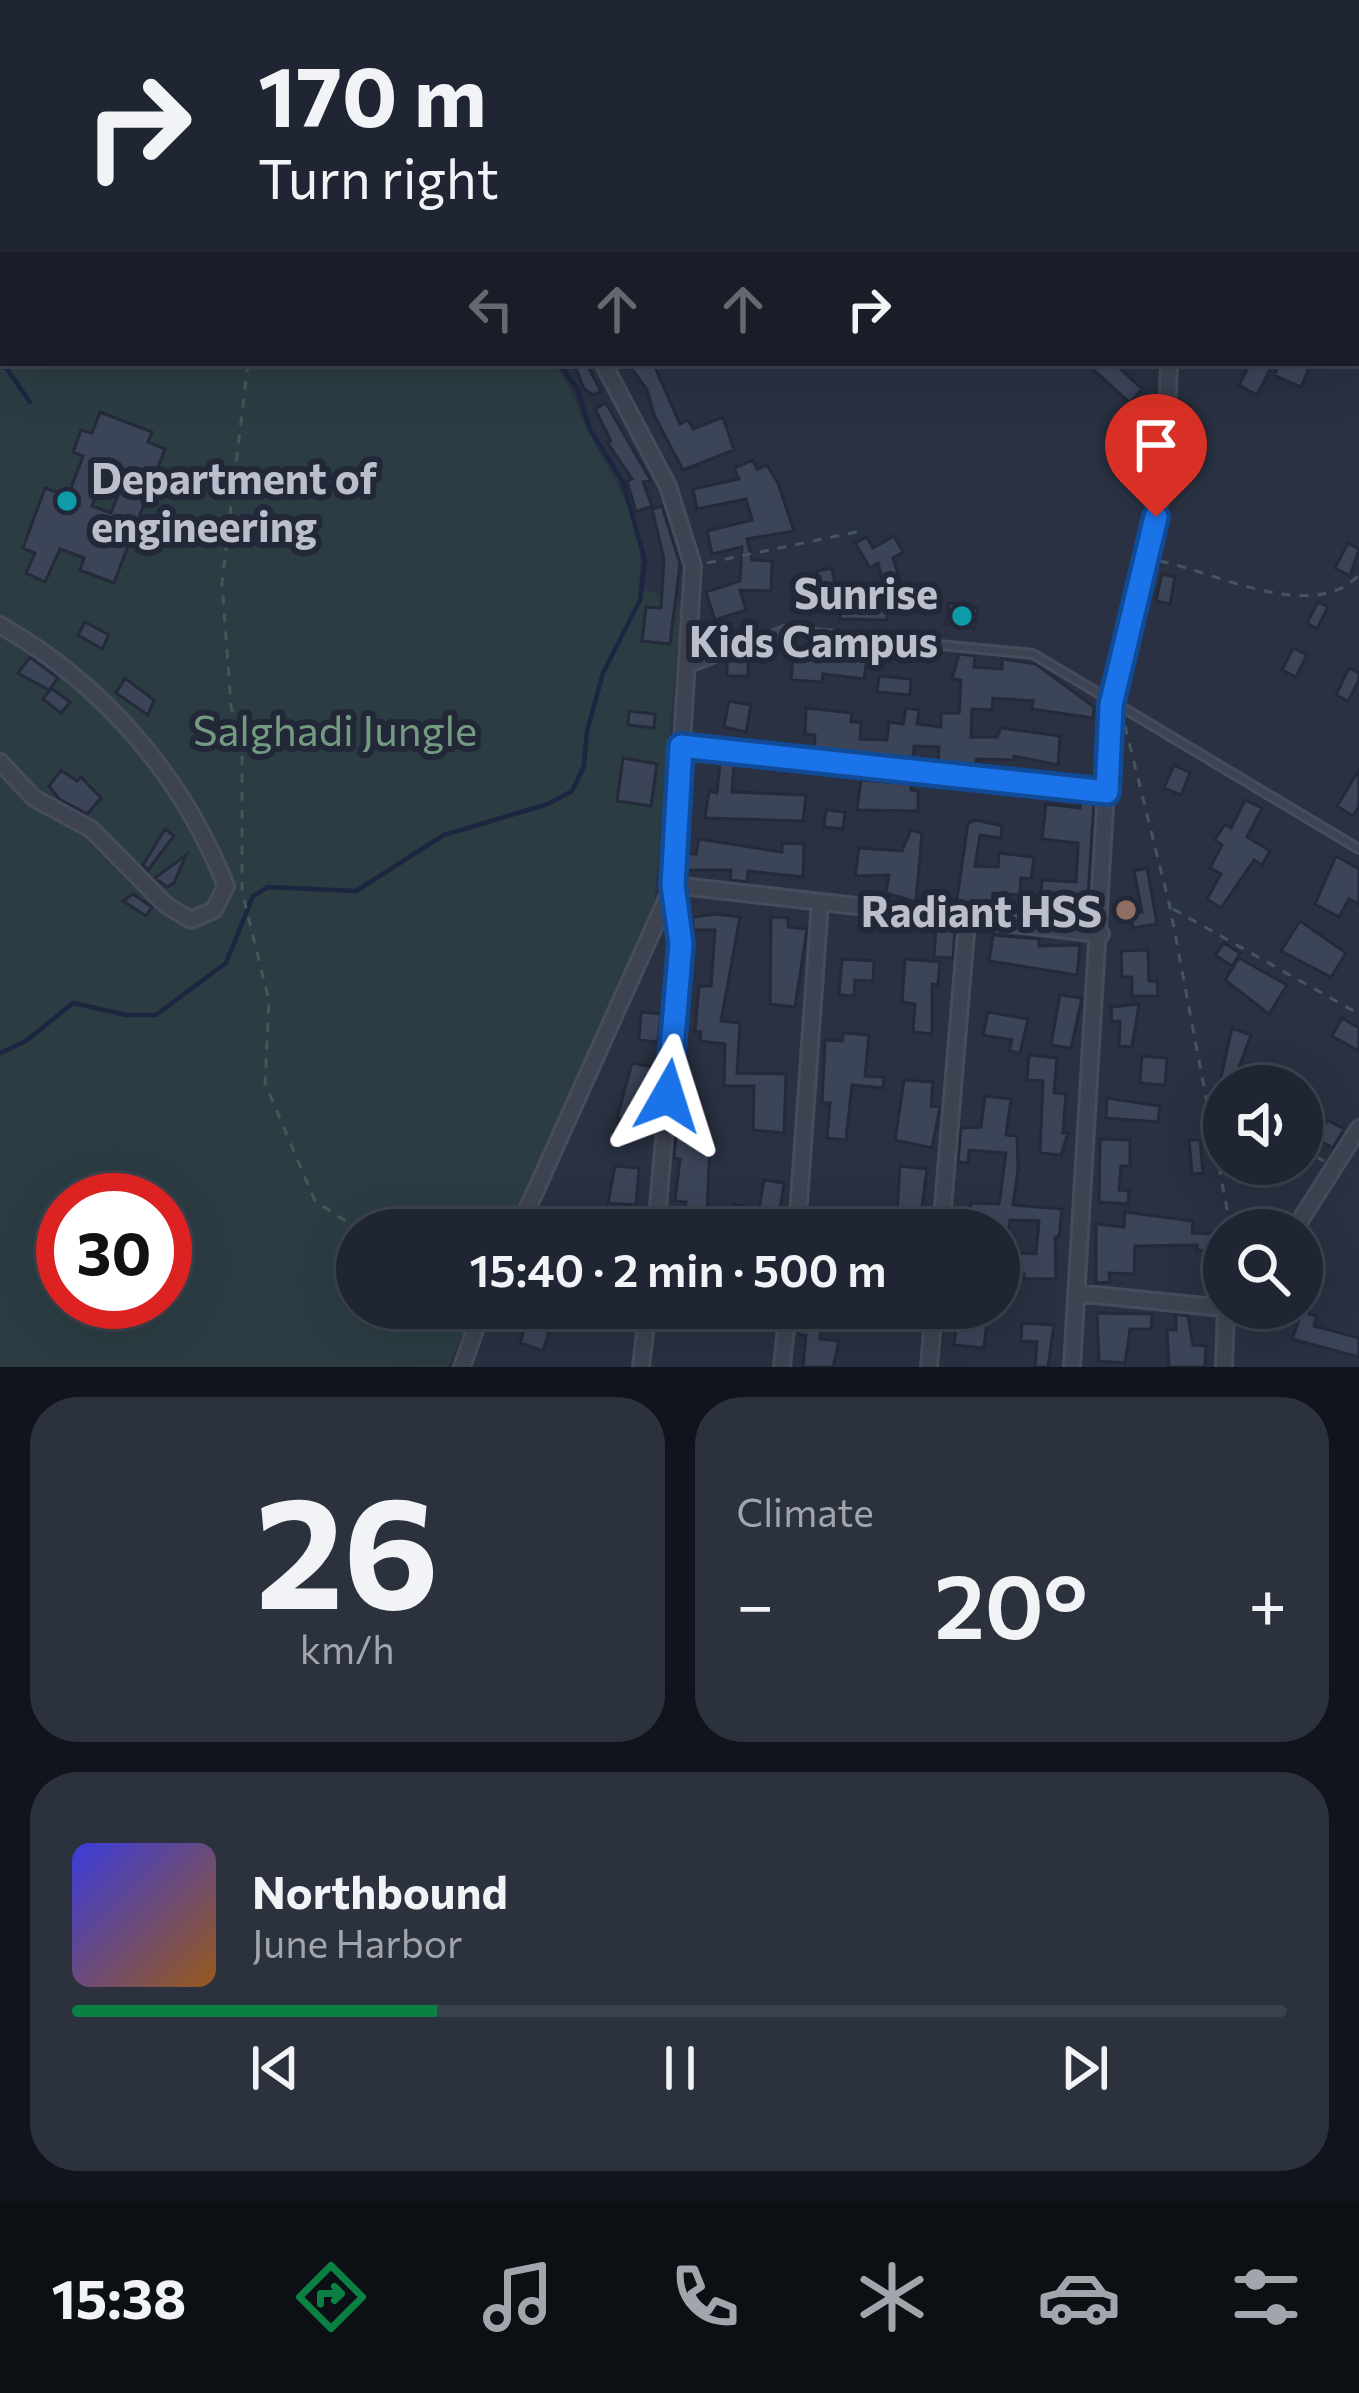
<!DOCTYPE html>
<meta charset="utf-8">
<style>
:root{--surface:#1f2532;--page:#2c313e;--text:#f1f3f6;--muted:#a1a5ac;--line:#3c424d;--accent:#0b8043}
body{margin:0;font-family:Commissioner,sans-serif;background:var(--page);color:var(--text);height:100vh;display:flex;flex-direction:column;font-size:45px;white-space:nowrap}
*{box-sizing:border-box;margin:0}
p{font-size:39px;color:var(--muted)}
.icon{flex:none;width:66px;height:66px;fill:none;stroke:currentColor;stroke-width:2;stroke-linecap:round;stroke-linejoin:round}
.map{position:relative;height:1367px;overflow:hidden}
.details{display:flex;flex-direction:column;gap:30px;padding:30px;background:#11141c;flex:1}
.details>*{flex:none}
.banner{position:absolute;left:0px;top:0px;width:1359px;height:366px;box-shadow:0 12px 48px #0002,0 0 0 3px var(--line);background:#1f2532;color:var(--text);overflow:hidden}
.buttons{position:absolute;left:1203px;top:1065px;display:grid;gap:24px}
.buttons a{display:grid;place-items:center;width:120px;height:120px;border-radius:50%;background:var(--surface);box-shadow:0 12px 48px #0002,0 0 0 3px var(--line);font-size:60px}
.speed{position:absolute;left:36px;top:1173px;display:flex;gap:24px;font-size:60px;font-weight:700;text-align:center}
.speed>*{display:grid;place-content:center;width:156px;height:156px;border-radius:50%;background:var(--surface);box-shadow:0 12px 48px #0002,0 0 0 3px var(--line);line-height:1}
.speed .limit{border:18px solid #d22;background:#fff;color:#111}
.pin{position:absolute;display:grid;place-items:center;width:102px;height:102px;color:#fff;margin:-123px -51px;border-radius:50% 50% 50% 0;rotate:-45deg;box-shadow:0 0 12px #0007}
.pin .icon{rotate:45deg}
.me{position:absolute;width:132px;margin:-66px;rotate:6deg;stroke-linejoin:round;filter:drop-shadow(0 0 9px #0008)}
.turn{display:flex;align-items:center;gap:42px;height:252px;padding:0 60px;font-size:54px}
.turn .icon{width:156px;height:156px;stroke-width:2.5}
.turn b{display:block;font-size:84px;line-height:102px}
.lanes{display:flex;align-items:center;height:114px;padding:0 60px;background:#0003;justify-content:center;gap:60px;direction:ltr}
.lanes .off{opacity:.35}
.big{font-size:90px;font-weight:600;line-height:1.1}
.details .widget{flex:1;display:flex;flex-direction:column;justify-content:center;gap:18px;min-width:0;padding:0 42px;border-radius:48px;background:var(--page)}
.details .dial{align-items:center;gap:0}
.dial b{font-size:156px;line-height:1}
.song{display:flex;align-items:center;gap:36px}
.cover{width:144px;height:144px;border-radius:18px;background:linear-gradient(135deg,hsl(240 70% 55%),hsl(30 70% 35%))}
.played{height:12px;border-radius:6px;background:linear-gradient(90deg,var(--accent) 30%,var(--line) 30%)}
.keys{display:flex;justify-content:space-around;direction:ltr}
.heat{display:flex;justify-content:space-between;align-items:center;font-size:66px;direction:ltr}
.details .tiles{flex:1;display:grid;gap:30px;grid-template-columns:1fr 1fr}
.widget:last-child{grid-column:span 2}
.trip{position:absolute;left:336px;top:1209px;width:684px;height:120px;border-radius:60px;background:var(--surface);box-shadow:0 12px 48px #0002,0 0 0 3px var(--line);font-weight:600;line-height:120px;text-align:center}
.dock{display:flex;height:192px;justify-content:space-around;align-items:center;background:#0c0f14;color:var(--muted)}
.dock .icon{width:84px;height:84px}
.dock .on{color:var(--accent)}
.dock b{font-size:54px;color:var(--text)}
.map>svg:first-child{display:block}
.green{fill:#2b3d43;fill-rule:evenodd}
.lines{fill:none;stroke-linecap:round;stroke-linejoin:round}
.stream{stroke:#1c2640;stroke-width:4.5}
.canal{stroke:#1c2640;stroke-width:15}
.building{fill:#3c4458;stroke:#242a3a;stroke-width:3;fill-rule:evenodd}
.service-casing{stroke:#474c5c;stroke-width:12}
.minor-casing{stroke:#474c5c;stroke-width:20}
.path{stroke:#45565b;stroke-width:3;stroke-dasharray:9 9;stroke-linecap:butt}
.service{stroke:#3e4352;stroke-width:6}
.minor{stroke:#3e4352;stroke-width:14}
.route-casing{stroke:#114b97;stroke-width:30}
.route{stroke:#1a73e8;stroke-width:21}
.culture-dot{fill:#0f9aa8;stroke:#222838;stroke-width:4.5}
.education-dot{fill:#8d6e63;stroke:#222838;stroke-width:4.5}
.labels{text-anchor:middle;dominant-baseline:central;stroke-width:12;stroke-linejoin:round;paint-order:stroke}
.poi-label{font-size:42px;font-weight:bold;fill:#bbbfcc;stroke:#222838;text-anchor:end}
.park-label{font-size:42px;fill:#749b82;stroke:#222838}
</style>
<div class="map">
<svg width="1359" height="1367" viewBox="0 0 1359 1367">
<rect width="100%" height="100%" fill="#293142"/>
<path class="green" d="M0,186L3,363H554C571,385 575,405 588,430C613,480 650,527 638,587L681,603L654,907L509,1230H357V1308H474L448,1367H0ZM63,1200H165V1302H63Z"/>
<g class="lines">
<path class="stream" d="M0,170L3,173
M0,359L30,402
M0,1053L26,1041L73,1003L126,1015H156L226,963L253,896L268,887L356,891L444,835L548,804L572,791L584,766L587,731L603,673L640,600L645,561L623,482L590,430L577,388L558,363"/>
<path class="canal" d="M1265,0L1266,3
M1356,110L1359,112"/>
</g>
<path class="building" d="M574,363H586L601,391L593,395L584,389Z
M628,363H653L680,424L688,420L693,429L723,417L734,450L683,470L654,415L647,390Z
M1086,363H1114L1142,389L1130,403Z
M1250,363L1272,366L1257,395L1239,385Z
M1280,363L1309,368L1301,387L1274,375Z
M606,403L651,481L643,482L652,506L636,512L627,481L632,479L607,442L611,441L595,409Z
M100,412L152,432L148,442L165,449L114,583L80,570L84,558L60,549L45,582L26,573L35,553L23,548L45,488L68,496L83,456L73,452L81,430L92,433ZM102,478L122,485L111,513L92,506Z
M753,460L757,469L767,465L778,483L794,531L747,539L752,560L772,561L771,591L740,590L746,610L715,620L706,592L740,581L742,547L712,554L707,531L752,520L746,499L697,509L693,489L739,479L734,468Z
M662,506L680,564L670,644L642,641L646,607L661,608L664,559L652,509Z
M894,536L903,552L893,558L901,583L884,586L878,563L870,568L855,543L867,537L873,548Z
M1348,543L1359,549L1350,576L1335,568Z
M832,568L836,590L821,593L817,571Z
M1162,574L1175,577L1170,604L1156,601Z
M1318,602L1328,607L1317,629L1307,623Z
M949,603L978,608L975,628L946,623Z
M887,605V620L840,619L841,607Z
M85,622L109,635L102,649L78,635Z
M827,643L869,646L864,679L823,674L822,682L791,680L793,656L826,658Z
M1293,648L1307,655L1296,677L1282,670Z
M959,654L975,656L974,667L1002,669V659L1036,664L1094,707L1093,718L1032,709L1033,701L993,698L992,710L972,709L971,737H997L1001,728L1060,736L1058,765L1014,756V760L976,759V767L938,762L939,747L914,746L913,760L814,749L815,735L805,734L806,708L852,713L851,722H861L860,739L887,740L889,722L903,724L906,708L919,710L917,724L941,727V713H959L961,680L952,679Z
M30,657L58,678L49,690L18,673Z
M727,661H748V676H727Z
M1349,668L1359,673V680L1348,701L1336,695Z
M879,676L911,679L910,695L877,692Z
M125,678L154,700L148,715L116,693Z
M51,688L70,702L61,713L43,699Z
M729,701L751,705L746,732L724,727Z
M629,711L655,714L654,728L628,725Z
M623,758L657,764L651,806L617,801Z
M720,762L734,763L732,792L806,795L803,821L705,818L709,791L717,793Z
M1174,765L1190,773L1181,795L1164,788Z
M61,770L77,781L81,777L101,798L87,814L59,799L49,786Z
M1359,770V806L1353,816L1337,806Z
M861,780L911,784V790L918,791V811L857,810Z
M1081,800L1094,802L1088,896L1060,894L1059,904L1041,903L1042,880L1076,882L1078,848V843L1042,839L1046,804L1080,808Z
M1245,800L1262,808L1247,837L1270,851L1262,865L1254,860L1221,908L1207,899L1221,874L1210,868L1222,845L1215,840L1225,824L1231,828Z
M826,810L845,812L843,829L824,827Z
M976,820L1002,826L1001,838L980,835L975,866L998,867L999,853L1034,857L1031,879L1021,878L1020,895L993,893L992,908L956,905L968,823Z
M165,829L174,836L148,870L143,865Z
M911,830L922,833L916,902L886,893L889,875L855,876L859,848L902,851Z
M699,839L782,852V843L804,844L803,877L748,871L747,882L730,880L731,870H685L686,853L696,854Z
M186,855L174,883L167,887L155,878Z
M1336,856L1359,869V904L1349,899L1339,917L1315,904Z
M1147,868L1157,924L1133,928L1131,914L1142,912L1134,871Z
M133,894L152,907L146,916L123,901Z
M716,914L740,917L721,1021L740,1023L737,1073L786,1074L784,1133L753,1130L754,1086H724L725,1044L700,1041L701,1032L695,1031L699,986H711L715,930H693V917Z
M771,917L788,918V927L807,929L795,1007L770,1004Z
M1300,921L1346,953L1331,977L1281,951Z
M936,927L955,929L953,958L934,957Z
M993,935L1039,939V946L1080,945L1077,975L989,961Z
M1224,943L1240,953L1232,966L1215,955Z
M1148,950L1149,981H1157L1158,996H1132V977H1122L1121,951Z
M1239,958L1287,985L1269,1014L1225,980Z
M842,959L874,961L873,981L855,980L854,996L839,995Z
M905,959L940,962L938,985L932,984V1034L913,1032L915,1004L902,1002Z
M1060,995L1082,998L1071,1048L1051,1045Z
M1139,1004L1132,1047L1119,1046L1120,1021L1112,1022L1111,1007Z
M641,1012L661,1014L658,1042L639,1040Z
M988,1012L1028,1019L1020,1053L1009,1051L1012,1040L983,1035Z
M1342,1018L1359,1028V1051L1332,1036Z
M1232,1028L1251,1035L1232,1086H1219Z
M843,1033L869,1035L865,1076L884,1077L883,1088L852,1085L846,1140L827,1138L830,1103H822L825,1040L842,1041Z
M1029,1055L1057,1058L1054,1093L1066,1094L1063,1133H1068L1061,1155L1040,1153L1043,1081L1027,1080Z
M1142,1056L1167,1058L1165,1085L1140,1083Z
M632,1063L653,1067L647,1123L617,1118Z
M904,1080L933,1082L931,1106L940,1107L932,1148L895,1140Z
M985,1096L1011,1099L1006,1135L1017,1136L1018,1169L1013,1205L1062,1209L1059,1237H1055L1056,1279H1024V1273L999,1271V1252L1036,1254L1039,1221L1010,1220L1009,1230H968L971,1203L999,1204L1006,1153L969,1150L968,1163L958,1162L961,1128L981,1127Z
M1107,1098L1160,1106L1158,1122L1106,1118Z
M1327,1120L1344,1129L1333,1148L1317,1139Z
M676,1135L710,1139L707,1214L729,1217L733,1204L759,1209L764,1180L784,1183L777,1230H682L686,1202L675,1201L680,1159L674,1158Z
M1100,1139L1130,1140V1166H1121L1119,1190L1129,1191L1128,1204L1099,1202Z
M1189,1140H1200L1203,1173L1192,1174Z
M615,1166L639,1168L636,1205L608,1203Z
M900,1166L927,1169L919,1230H896Z
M1125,1212L1193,1221L1192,1233L1214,1234L1213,1251L1197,1250V1245L1135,1246L1134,1274L1109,1273L1110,1282L1096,1283V1224L1124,1227Z
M1302,1287L1315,1290L1309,1314L1316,1316L1314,1326L1359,1338V1357L1292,1339L1302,1312Z
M659,1308H691L690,1319L658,1317Z
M738,1308H767L766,1326L736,1324Z
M555,1312L572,1313L571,1329L553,1327Z
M801,1313L822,1315L820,1339L839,1341L833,1367H803L806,1335H799Z
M1097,1313L1152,1314L1151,1329H1130L1125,1363L1099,1361Z
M1176,1314L1188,1316L1193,1345L1206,1346L1205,1367H1169L1167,1330H1176Z
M964,1319L987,1321L984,1348L954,1345L957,1321Z
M1022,1323L1054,1325L1048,1367H1035L1037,1342L1021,1341Z
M526,1324L549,1332L543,1351L520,1343Z"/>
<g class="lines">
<g class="service-casing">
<path id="service" d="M690,668L784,630L1033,654L1359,849"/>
</g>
<g class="minor-casing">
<path id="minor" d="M440,0L441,3
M535,0L536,3
M1246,0L1248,3
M1356,128L1359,130
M0,625C103,684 182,775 226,886L214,910L191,920L166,905L91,829L34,798L0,762
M681,746L1107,792
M518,1230L673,885L693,566L668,486L603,363
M656,1230L681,944L673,885L1101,934
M797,1230L820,902
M941,1230L967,921
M1294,1230L1359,1128
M1076,1293L1224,1308
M462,1367L483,1308
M641,1367L648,1308
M782,1367L788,1308
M929,1367L934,1308
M1072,1367L1111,705L1165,477L1169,363
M1224,1367L1226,1308"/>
</g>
<path class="path" d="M59,0L62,3
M55,3L57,0
M388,3L391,0
M0,78L3,77
M1356,355H1359
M248,363L222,583L231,706L242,753V891L269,1001L265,1083L315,1201L359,1230
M1160,561C1215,572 1313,624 1359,575
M707,563L866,530
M1125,726L1170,907L1231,1230
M1173,909L1359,1014
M1208,1102L1224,1106
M1302,1149L1324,1161"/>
<use href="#service" class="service"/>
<use href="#minor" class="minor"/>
</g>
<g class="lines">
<g class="route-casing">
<path id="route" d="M668,1096L681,944L673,885L681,746L1107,792L1111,705L1156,517"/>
</g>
<use href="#route" class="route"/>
</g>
<g class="culture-dot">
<circle cx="67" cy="501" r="12"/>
<circle cx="962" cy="616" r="12"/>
</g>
<circle class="education-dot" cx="1126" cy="910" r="12"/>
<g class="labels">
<g class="poi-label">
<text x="91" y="477" text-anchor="start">Department of<tspan x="91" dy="48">engineering</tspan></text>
<text x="938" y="592">Sunrise<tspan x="938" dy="48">Kids Campus</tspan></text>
<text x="1102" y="910">Radiant HSS</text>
</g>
<g class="park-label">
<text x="335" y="729">Salghadi Jungle</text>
</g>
</g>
</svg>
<div class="buttons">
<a><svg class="icon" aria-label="sound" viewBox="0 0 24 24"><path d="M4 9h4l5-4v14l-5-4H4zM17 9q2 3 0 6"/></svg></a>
<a><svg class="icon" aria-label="search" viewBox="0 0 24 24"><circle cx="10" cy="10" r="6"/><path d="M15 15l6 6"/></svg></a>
</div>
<div class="speed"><div class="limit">30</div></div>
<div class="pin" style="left:1156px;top:517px;background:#d93025"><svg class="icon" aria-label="arrive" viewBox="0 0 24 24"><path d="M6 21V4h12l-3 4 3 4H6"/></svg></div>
<svg class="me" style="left:668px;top:1096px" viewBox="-20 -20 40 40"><path d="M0-17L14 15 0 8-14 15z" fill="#1a73e8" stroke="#fff" stroke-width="4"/></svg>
<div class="trip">15:40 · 2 min · 500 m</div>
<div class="banner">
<div class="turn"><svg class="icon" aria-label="right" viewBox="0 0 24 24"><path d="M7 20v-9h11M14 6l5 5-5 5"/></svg><div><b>170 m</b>Turn right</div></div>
<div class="lanes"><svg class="icon off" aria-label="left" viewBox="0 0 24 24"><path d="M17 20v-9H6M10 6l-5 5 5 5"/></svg><svg class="icon off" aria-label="ahead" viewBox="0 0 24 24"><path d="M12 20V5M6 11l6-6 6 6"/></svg><svg class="icon off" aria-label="ahead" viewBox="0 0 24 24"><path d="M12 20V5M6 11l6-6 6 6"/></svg><svg class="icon" aria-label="right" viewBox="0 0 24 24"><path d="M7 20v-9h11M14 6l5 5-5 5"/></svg></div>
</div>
</div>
<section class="details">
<div class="tiles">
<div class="widget dial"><b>26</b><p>km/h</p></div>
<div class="widget"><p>Climate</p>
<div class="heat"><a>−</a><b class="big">20°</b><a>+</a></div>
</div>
<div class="widget">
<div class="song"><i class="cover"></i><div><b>Northbound</b><p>June Harbor</p></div></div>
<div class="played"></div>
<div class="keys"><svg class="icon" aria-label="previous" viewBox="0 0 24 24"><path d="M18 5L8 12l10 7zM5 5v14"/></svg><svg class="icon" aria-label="pause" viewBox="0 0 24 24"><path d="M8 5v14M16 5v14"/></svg><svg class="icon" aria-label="next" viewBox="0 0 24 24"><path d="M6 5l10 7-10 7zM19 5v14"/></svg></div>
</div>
</div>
</section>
<nav class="dock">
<b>15:38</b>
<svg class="icon on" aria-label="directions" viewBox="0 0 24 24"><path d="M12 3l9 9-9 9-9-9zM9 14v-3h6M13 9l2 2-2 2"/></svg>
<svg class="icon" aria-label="music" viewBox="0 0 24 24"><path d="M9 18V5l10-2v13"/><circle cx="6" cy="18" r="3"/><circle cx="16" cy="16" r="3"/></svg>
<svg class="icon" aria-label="phone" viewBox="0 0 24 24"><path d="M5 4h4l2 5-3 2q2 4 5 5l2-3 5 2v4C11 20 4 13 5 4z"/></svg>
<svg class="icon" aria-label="climate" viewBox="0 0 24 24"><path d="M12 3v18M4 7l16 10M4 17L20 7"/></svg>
<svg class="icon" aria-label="car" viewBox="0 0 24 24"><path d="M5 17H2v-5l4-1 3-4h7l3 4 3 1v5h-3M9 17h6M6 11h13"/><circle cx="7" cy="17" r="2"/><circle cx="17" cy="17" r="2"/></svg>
<svg class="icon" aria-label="filters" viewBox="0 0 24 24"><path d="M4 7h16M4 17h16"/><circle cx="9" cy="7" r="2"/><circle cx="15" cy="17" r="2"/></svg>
</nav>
